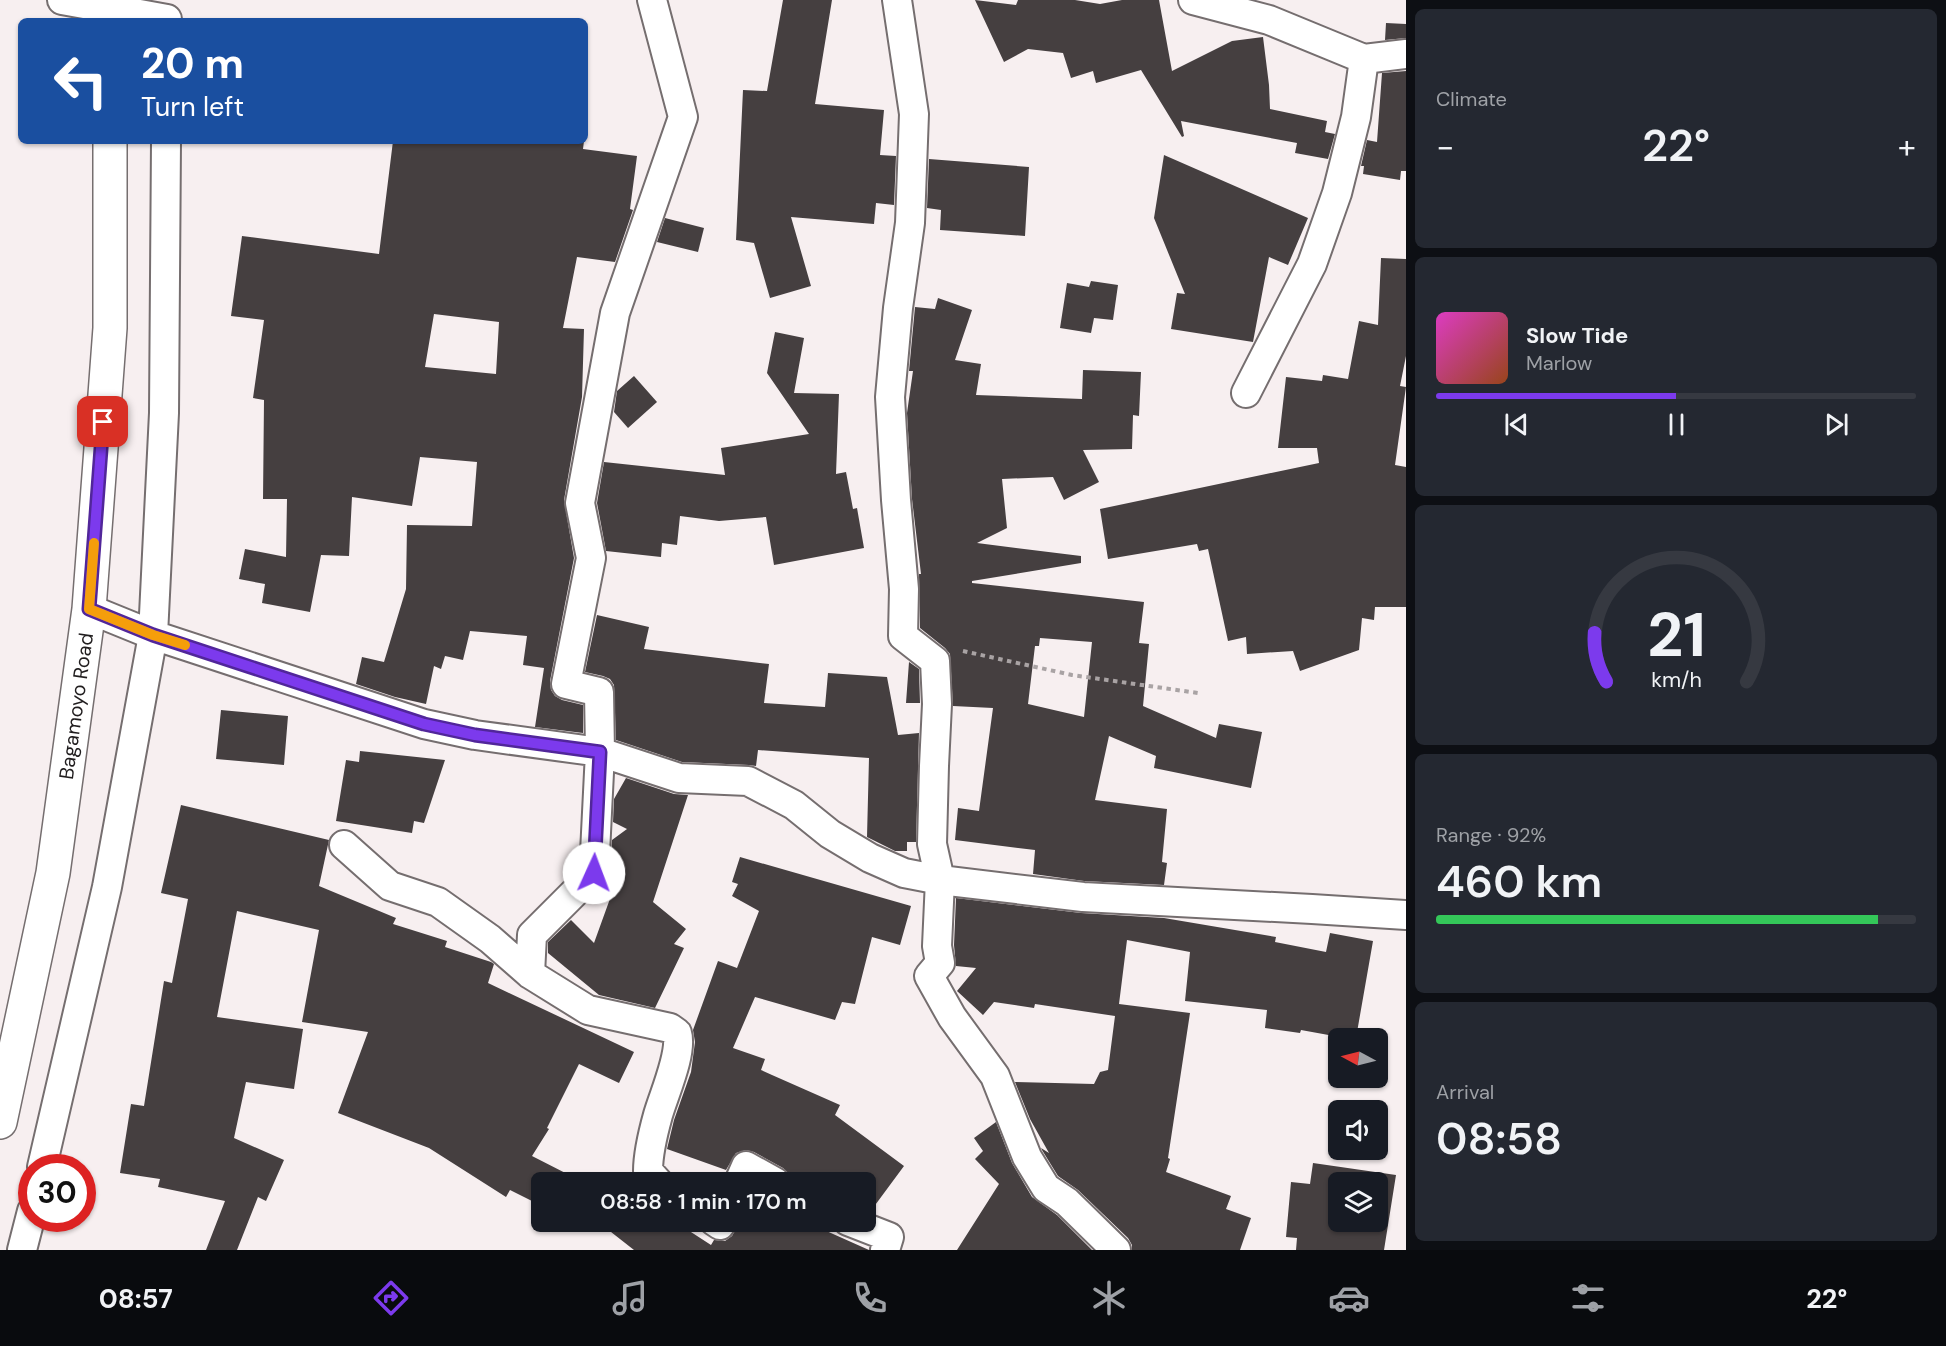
<!DOCTYPE html>
<meta charset="utf-8">
<style>
:root{--surface:#171b24;--page:#242831;--text:#f1f3f6;--muted:#9ea1a6;--line:#363941;--accent:#7c3aed}
body{margin:0;font-family:"DM Sans",sans-serif;background:var(--page);color:var(--text);height:100vh;display:flex;flex-direction:column;font-size:22px;white-space:nowrap}
*{box-sizing:border-box;margin:0}
p{font-size:20px;color:var(--muted)}
.icon{flex:none;width:33px;height:33px;fill:none;stroke:currentColor;stroke-width:2;stroke-linecap:round;stroke-linejoin:round}
.map{position:relative;flex:1;overflow:hidden}
.sheet{display:flex;flex-direction:column;gap:9px;padding:9px;background:#0d0f14;width:540px}
.sheet>*{flex:none}
.guide{position:absolute;left:18px;top:18px;width:570px;height:126px;border-radius:9px;box-shadow:0 2px 4px #0004;background:#1a4fa0;color:#fff;overflow:hidden}
.needle{width:39px;rotate:277deg}
.buttons{position:absolute;left:1328px;top:1028px;display:grid;gap:12px}
.buttons a{display:grid;place-items:center;width:60px;height:60px;border-radius:9px;background:var(--surface);box-shadow:0 2px 4px #0004;font-size:30px}
.speed{position:absolute;left:18px;top:1154px;display:flex;gap:12px;font-size:30px;font-weight:700;text-align:center}
.speed>*{display:grid;place-content:center;width:78px;height:78px;border-radius:50%;background:var(--surface);box-shadow:0 2px 4px #0004;line-height:1}
.speed .limit{border:9px solid #d22;background:#fff;color:#111}
.pin{position:absolute;display:grid;place-items:center;width:51px;height:51px;color:#fff;margin:-26px;border-radius:12px;box-shadow:0 3px 9px #0006}
.me{position:absolute;width:66px;margin:-33px;rotate:2deg;stroke-linejoin:round;filter:drop-shadow(0 0 4px #0008)}
.turn{display:flex;align-items:center;gap:21px;height:126px;padding:0 24px;font-size:27px}
.turn .icon{width:78px;height:78px;stroke-width:2.5}
.turn b{display:block;font-size:42px;line-height:51px}
.big{font-size:45px;font-weight:600;line-height:1.1}
.sheet .card{flex:1;display:flex;flex-direction:column;justify-content:center;gap:9px;min-width:0;padding:0 21px;border-radius:9px;background:var(--page)}
.sheet .dial{align-items:center;gap:0}
.dial svg{height:156px;overflow:visible;fill:none;stroke:var(--line);stroke-width:7;stroke-linecap:round;text-anchor:middle}
.dial text{fill:var(--text);stroke:none}
.song{display:flex;align-items:center;gap:18px}
.cover{width:72px;height:72px;border-radius:9px;background:linear-gradient(135deg,hsl(310 70% 55%),hsl(20 70% 35%))}
.played{height:6px;border-radius:3px;background:linear-gradient(90deg,var(--accent) 50%,var(--line) 50%)}
.keys{display:flex;justify-content:space-around;direction:ltr}
.heat{display:flex;justify-content:space-between;align-items:center;font-size:33px;direction:ltr}
.charge{height:9px;border-radius:4px;background:linear-gradient(90deg,#34c759 92%,var(--line) 0)}
.trip{position:absolute;left:531px;top:1172px;width:345px;height:60px;border-radius:9px;background:var(--surface);box-shadow:0 2px 4px #0004;font-weight:600;line-height:60px;text-align:center}
.dock{display:flex;height:96px;justify-content:space-around;align-items:center;background:#090b0e;color:var(--muted)}
.dock .icon{width:42px;height:42px}
.dock .on{color:var(--accent)}
.dock b{font-size:27px;color:var(--text)}
main{display:flex;flex:1;min-height:0}
.map>svg:first-child{display:block}
.building{fill:#453f40;fill-rule:evenodd}
.lines{fill:none;stroke-linecap:round;stroke-linejoin:round}
.street-casing{stroke:#756e6f;stroke-width:32}
.highway-casing{stroke:#756e6f;stroke-width:36}
.path{stroke:#a9a3a4;stroke-width:4;stroke-dasharray:4.5 4.5;stroke-linecap:butt}
.street{stroke:#fff;stroke-width:28}
.highway{stroke:#fff;stroke-width:33}
.route-casing{stroke:#51269a;stroke-width:15}
.route{stroke:#7c3aed;stroke-width:10}
.slow{stroke:#f59e0b;stroke-width:10}
.labels{text-anchor:middle;dominant-baseline:central;stroke-width:6;stroke-linejoin:round;paint-order:stroke}
.street-label{font-size:20px;fill:#201d1e;stroke:#fff}
</style>
<main>
<div class="map">
<svg width="1406" height="1250" viewBox="0 0 1406 1250">
<rect width="100%" height="100%" fill="#f7eff0"/>
<path class="building" d="M783,0H832L815,104L884,110L880,155L896,156L894,205L876,203L874,224L791,217L811,286L770,298L754,243L736,240L743,90L767,91Z
M975,0L1016,5L1018,0H1075L1100,4L1122,0H1159L1172,71L1232,41L1263,37L1269,85L1270,109L1327,121L1325,132L1335,134L1328,159L1295,153L1297,143L1181,121L1184,136L1182,137L1141,70L1096,83L1093,71L1071,78L1063,53L1028,49L1004,62Z
M1386,23L1406,24V38L1385,40Z
M1406,71V171H1401L1400,180L1363,174L1364,166H1361L1367,140L1377,142L1382,73Z
M393,141H584L583,149L637,156L630,209L633,210L615,262L577,257L563,328L584,329L582,397L564,500L574,558L550,681L551,690L555,696L562,700L583,705V733L535,727L544,668L523,665L527,636L470,631L463,660L445,656L441,669L434,666L426,704L395,697L356,684L362,657L384,662L406,589L407,525L472,526L477,462L420,457L412,506L352,497L349,556L321,555L310,612L262,603L265,584L239,579L245,549L286,557L287,499H263L264,400L253,398L264,320L231,316L242,236L379,254ZM434,314L499,322L496,374L425,367Z
M1164,155L1308,218L1288,265L1269,257L1253,342L1171,329L1177,293L1185,294L1154,218Z
M929,159L1029,167L1025,236L940,230L941,210L927,208Z
M665,218L704,228L698,252L657,242Z
M1381,258L1406,259V356L1400,386L1406,387L1395,465L1406,467V607H1375L1374,620L1362,618L1359,650L1300,671L1293,651L1247,654L1246,637L1228,641L1208,549L1199,551L1197,544L1108,559L1100,509L1319,463L1317,448H1278L1286,377L1322,381L1323,375L1348,379L1359,321L1378,325Z
M1091,281L1118,285L1113,320L1094,318L1091,333L1060,328L1067,283L1089,287Z
M938,298L972,310L955,360L981,364L976,395L1082,399L1083,370L1141,372L1139,416L1133,415L1132,449L1083,450L1099,482L1064,500L1053,477L1002,479L1007,528L977,543L1081,556V563L972,581V583L1144,602L1139,643L1149,644L1143,706L1216,738L1219,724L1262,732L1251,788L1154,768L1156,756L1109,736L1095,800L1167,809L1162,862L1167,863L1164,885L1084,881L1033,874L1035,850L955,840L958,808L979,811L993,708L953,706L950,654L945,648L920,628L919,574H921L912,499L907,413L913,371H909L915,307L935,309ZM1040,638L1092,642L1084,717L1028,704L1035,646H1039Z
M775,332L804,338L794,393L839,394L836,474L846,472L853,509L857,508L864,548L774,565L766,517L719,521L680,516L677,545L662,543L661,557L606,551L597,503L604,462L725,475L721,448L809,434L767,373Z
M634,376L657,402L628,428L614,412L617,391Z
M597,615L649,627L644,649L769,664L764,703L825,707L828,673L887,677L898,735L919,733L916,842H907V851H895L867,837L869,758L758,750L756,766L749,765L682,762L616,740L614,685L610,679L603,676L585,672Z
M909,662L919,669L920,703H906Z
M221,710L288,716L284,765L216,759Z
M360,751L445,760L424,823L414,821L412,833L336,821L346,760L359,762Z
M626,778L674,794L688,795L653,902L686,929L674,944L684,948L655,1008L599,995L548,953V942L571,920L594,943L620,871L611,857L612,840L627,829L613,822L614,799Z
M181,805L329,840L319,886L396,918L393,924L447,941L445,947L491,962L494,964L488,983L634,1052L619,1083L579,1064L547,1128L549,1129L532,1156L583,1182H542V1206L510,1190L506,1197L429,1148L338,1113L368,1032L302,1022L319,930L237,911L217,1017L303,1029L294,1089L246,1082L234,1138L284,1160L266,1201L258,1197L237,1250H206L225,1201L158,1187L160,1179L120,1173L131,1104L144,1106L164,981L172,983L188,899L161,893Z
M740,857L911,906L900,945L872,937L855,1004L842,1002L835,1020L755,997L733,1048L765,1059L761,1070L772,1075L840,1105L835,1115L904,1166L870,1212L866,1210V1182H791L789,1174L783,1168L754,1152L746,1150L736,1153L726,1170L667,1149L674,1120L691,1072L695,1042L693,1030L718,961L737,968L759,911L732,896L738,884L732,882Z
M956,898L1081,913L1164,918L1276,937L1275,942L1326,952L1330,933L1373,941L1356,1038H1345L1301,1030L1300,1033L1265,1028L1267,1010L1185,1001L1190,952L1127,940L1119,1004L1190,1013L1168,1158L1170,1159L1166,1172L1231,1196L1226,1209L1251,1218L1240,1250H1132V1245L1128,1238L1078,1190L1058,1176L1042,1150L1041,1148L1049,1153L1030,1119L1015,1082L1094,1084L1100,1072L1108,1070L1115,1016L1035,1004L1034,1008L994,1002L983,1015L957,991L976,968L956,966L954,945Z
M996,1122L1012,1163L1032,1197L1057,1215L1092,1250H957L999,1184L975,1159L983,1151L974,1138Z
M1313,1163L1396,1175L1384,1250H1296L1297,1238L1286,1237L1291,1182L1310,1184ZM1338,1182H1377V1221H1338Z
M597,1221H674L711,1245L714,1240L725,1241L732,1236L736,1229L737,1221H804L869,1250H634Z"/>
<g class="lines">
<g class="street-casing">
<path id="street" d="M62,0L167,19
M897,0L914,114L910,223L898,308L890,397L896,500L904,589L903,636L935,661L937,704L934,766L932,844L940,880L937,946L940,963L929,976L952,1017L995,1076L1027,1157L1046,1188L1067,1202L1116,1250
M1193,0L1269,20L1364,59L1406,54
M1246,393L1312,264L1337,193L1356,117L1364,59
M89,609L153,635L424,724L475,735L600,752L679,778L748,781L794,805L830,834L870,858L904,873L940,880L1083,897L1312,909L1406,915
M344,845L390,886L438,902L490,939L530,974L588,1010L670,1028L677,1033C683,1052 664,1094 658,1115C653,1133 648,1152 648,1171L658,1182
M530,974L532,935L594,873L600,752L599,692L566,684L591,558L580,503L615,313L683,117L652,0
M42,1167L107,887L153,635L164,413L166,141
M739,1182L746,1166L775,1182
M714,1221L720,1225L721,1221
M848,1221L889,1237L885,1250
M22,1250L32,1211"/>
</g>
<g class="highway-casing">
<path id="highway" d="M111,0V21
M0,1122L53,873L89,609L110,328V141"/>
</g>
<path class="path" d="M963,651L1072,675L1198,693"/>
<use href="#street" class="street"/>
<use href="#highway" class="highway"/>
</g>
<g class="lines">
<g class="route-casing">
<path id="route" d="M103,422L89,609L153,635L424,724L475,735L600,752L594,873"/>
</g>
<use href="#route" class="route"/>
<path class="slow" d="M94,543L89,609L153,635L185,645"/>
</g>
<g class="labels">
<g class="street-label">
<text transform="translate(76 706) rotate(-82)">Bagamoyo Road</text>
</g>
</g>
</svg>
<div class="buttons">
<a><svg class="needle" viewBox="-14 -14 28 28"><path d="M0-13l5 13h-10z" fill="#e53935"/><path d="M0 13l5-13h-10z" fill="#9ea1a6"/></svg></a>
<a><svg class="icon" aria-label="sound" viewBox="0 0 24 24"><path d="M4 9h4l5-4v14l-5-4H4zM17 9q2 3 0 6"/></svg></a>
<a><svg class="icon" aria-label="layers" viewBox="0 0 24 24"><path d="M12 4l9 5-9 5-9-5zM3 14l9 5 9-5"/></svg></a>
</div>
<div class="speed"><div class="limit">30</div></div>
<div class="pin" style="left:103px;top:422px;background:#d93025"><svg class="icon" aria-label="arrive" viewBox="0 0 24 24"><path d="M6 21V4h12l-3 4 3 4H6"/></svg></div>
<svg class="me" style="left:594px;top:873px" viewBox="-20 -20 40 40"><circle r="19" fill="#fff"/><path d="M0-13L10 11 0 6-10 11z" fill="#7c3aed"/></svg>
<div class="trip">08:58 · 1 min · 170 m</div>
<div class="guide">
<div class="turn"><svg class="icon" aria-label="left" viewBox="0 0 24 24"><path d="M17 20v-9H6M10 6l-5 5 5 5"/></svg><div><b>20 m</b>Turn left</div></div>
</div>
</div>
<section class="sheet">
<div class="card"><p>Climate</p>
<div class="heat"><a>−</a><b class="big">22°</b><a>+</a></div>
</div>
<div class="card">
<div class="song"><i class="cover"></i><div><b>Slow Tide</b><p>Marlow</p></div></div>
<div class="played"></div>
<div class="keys"><svg class="icon" aria-label="previous" viewBox="0 0 24 24"><path d="M18 5L8 12l10 7zM5 5v14"/></svg><svg class="icon" aria-label="pause" viewBox="0 0 24 24"><path d="M8 5v14M16 5v14"/></svg><svg class="icon" aria-label="next" viewBox="0 0 24 24"><path d="M6 5l10 7-10 7zM19 5v14"/></svg></div>
</div>
<div class="card dial"><svg viewBox="0 0 100 80">
<path d="M14 69A42 42 0 1 1 86 69"/>
<path d="M14 69A42 42 0 0 1 8 44" stroke="#7c3aed"/>
<text x="50" y="56" font-size="32" font-weight="700">21</text>
<text x="50" y="72" font-size="11">km/h</text>
</svg></div>
<div class="card"><p>Range · 92%</p><b class="big">460 km</b><div class="charge"></div></div>
<div class="card"><p>Arrival</p><b class="big">08:58</b></div>
</section>
</main>
<nav class="dock">
<b>08:57</b>
<svg class="icon on" aria-label="directions" viewBox="0 0 24 24"><path d="M12 3l9 9-9 9-9-9zM9 14v-3h6M13 9l2 2-2 2"/></svg>
<svg class="icon" aria-label="music" viewBox="0 0 24 24"><path d="M9 18V5l10-2v13"/><circle cx="6" cy="18" r="3"/><circle cx="16" cy="16" r="3"/></svg>
<svg class="icon" aria-label="phone" viewBox="0 0 24 24"><path d="M5 4h4l2 5-3 2q2 4 5 5l2-3 5 2v4C11 20 4 13 5 4z"/></svg>
<svg class="icon" aria-label="climate" viewBox="0 0 24 24"><path d="M12 3v18M4 7l16 10M4 17L20 7"/></svg>
<svg class="icon" aria-label="car" viewBox="0 0 24 24"><path d="M5 17H2v-5l4-1 3-4h7l3 4 3 1v5h-3M9 17h6M6 11h13"/><circle cx="7" cy="17" r="2"/><circle cx="17" cy="17" r="2"/></svg>
<svg class="icon" aria-label="filters" viewBox="0 0 24 24"><path d="M4 7h16M4 17h16"/><circle cx="9" cy="7" r="2"/><circle cx="15" cy="17" r="2"/></svg>
<b>22°</b>
</nav>
